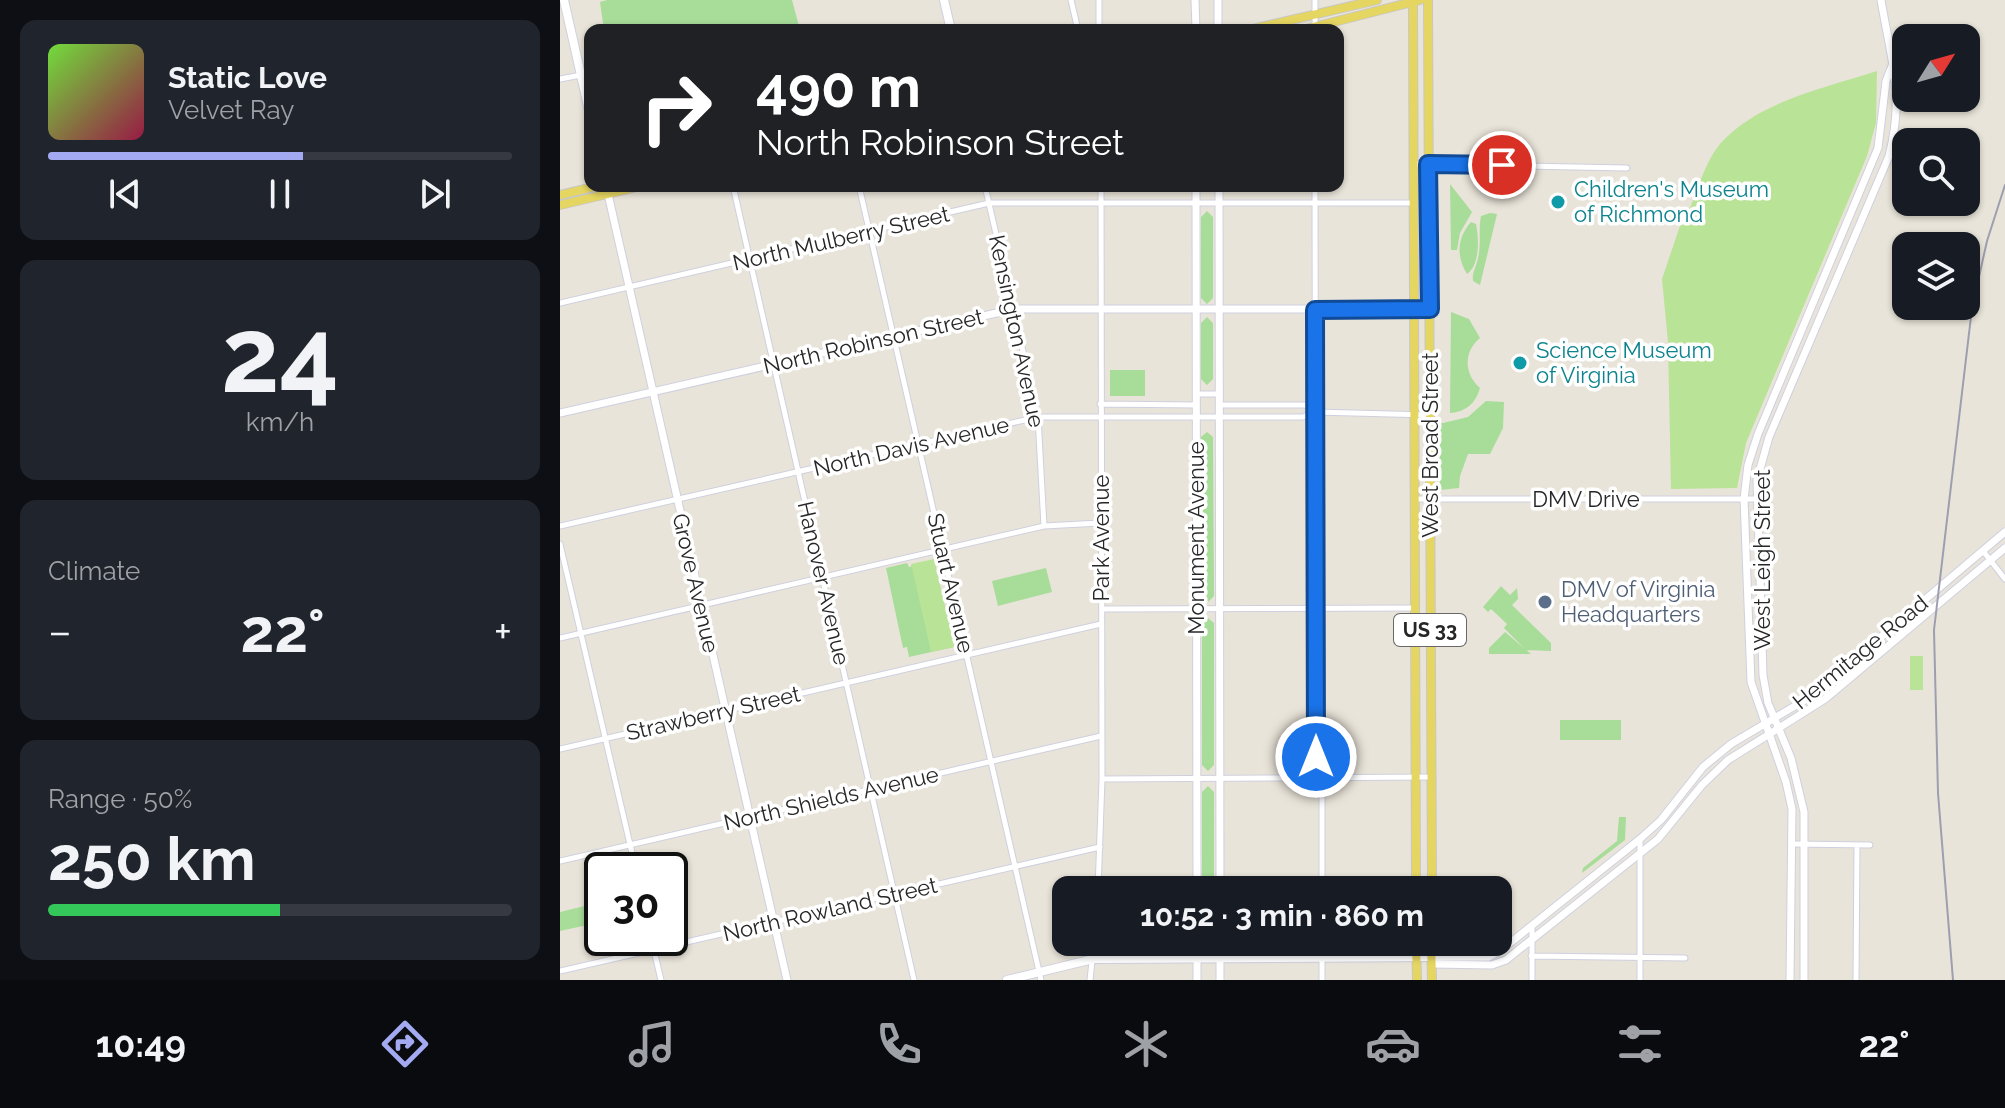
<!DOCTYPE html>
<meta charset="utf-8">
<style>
:root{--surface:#171b24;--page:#20242c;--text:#f1f3f6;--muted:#9ea1a6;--line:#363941;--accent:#a3aaf1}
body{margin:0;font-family:Raleway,sans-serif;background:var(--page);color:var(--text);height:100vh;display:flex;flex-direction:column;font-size:30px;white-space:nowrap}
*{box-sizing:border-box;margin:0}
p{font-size:26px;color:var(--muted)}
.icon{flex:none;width:44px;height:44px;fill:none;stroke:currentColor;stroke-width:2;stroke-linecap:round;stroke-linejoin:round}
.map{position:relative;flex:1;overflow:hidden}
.drawer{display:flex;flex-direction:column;gap:20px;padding:20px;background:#0d0f14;width:560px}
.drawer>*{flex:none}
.guide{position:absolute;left:24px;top:24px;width:760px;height:168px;border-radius:16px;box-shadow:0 2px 6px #0004;background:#202124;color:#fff;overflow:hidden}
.needle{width:52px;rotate:53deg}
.tools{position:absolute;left:1332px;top:24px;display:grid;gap:16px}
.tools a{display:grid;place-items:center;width:88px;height:88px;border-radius:16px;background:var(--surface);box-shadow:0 2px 6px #0004;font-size:40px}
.speed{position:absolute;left:24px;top:852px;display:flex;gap:16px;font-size:40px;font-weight:700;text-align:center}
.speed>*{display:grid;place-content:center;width:104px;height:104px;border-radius:50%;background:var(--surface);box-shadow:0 2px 6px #0004;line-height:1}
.speed .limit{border:4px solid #111;border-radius:12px;background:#fff;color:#111}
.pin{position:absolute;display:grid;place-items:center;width:68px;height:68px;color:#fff;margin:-34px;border:4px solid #fff;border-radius:50%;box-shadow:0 2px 8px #0007}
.me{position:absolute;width:88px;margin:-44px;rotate:0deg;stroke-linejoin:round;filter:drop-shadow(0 0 6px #0008)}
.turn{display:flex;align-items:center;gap:28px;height:168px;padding:0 40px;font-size:36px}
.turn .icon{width:104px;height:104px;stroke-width:2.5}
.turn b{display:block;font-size:56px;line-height:68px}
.big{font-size:60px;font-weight:700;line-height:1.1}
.drawer .tile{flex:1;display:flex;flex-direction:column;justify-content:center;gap:12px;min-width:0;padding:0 28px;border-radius:16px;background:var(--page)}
.drawer .dial{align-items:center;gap:0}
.dial b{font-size:104px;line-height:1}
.song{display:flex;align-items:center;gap:24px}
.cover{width:96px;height:96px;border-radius:12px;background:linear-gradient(135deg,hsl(100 70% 55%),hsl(340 70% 35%))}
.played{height:8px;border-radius:4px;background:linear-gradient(90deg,var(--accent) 55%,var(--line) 55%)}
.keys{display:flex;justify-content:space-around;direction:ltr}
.heat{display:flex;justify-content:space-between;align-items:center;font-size:44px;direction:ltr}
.charge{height:12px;border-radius:6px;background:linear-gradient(90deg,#34c759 50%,var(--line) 0)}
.trip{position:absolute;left:492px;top:876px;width:460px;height:80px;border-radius:16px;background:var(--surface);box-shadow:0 2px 6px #0004;font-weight:700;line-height:80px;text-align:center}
.tabs{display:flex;height:128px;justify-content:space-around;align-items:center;background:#090b0e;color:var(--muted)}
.tabs .icon{width:56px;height:56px}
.tabs .current{color:var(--accent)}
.tabs b{font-size:36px;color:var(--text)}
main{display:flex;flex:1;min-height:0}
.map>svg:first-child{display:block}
.green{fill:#a8dc99}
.pitch{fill:#b9e396}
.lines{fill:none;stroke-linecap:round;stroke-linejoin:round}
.minor-casing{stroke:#cfd0df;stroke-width:7}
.tertiary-casing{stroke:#cfd0df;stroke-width:9}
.secondary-casing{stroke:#cfd0df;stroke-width:10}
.primary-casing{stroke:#c7c7c7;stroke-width:10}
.minor{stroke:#fff;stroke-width:5}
.tertiary{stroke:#fff;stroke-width:7}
.secondary{stroke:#fff;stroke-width:8}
.primary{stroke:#e5d662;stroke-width:8}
.rail{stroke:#9d9eb0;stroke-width:2}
.route-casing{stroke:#114b97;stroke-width:20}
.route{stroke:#1a73e8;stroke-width:14}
.culture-dot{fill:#0f9aa8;stroke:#fff;stroke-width:3}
.service-dot{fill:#5c6f8a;stroke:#fff;stroke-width:3}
.labels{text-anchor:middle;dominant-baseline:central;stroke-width:7;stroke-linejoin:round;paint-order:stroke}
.shield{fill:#fff;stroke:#686868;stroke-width:2}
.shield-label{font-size:20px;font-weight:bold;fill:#272727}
.culture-label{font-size:22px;fill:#0d838f;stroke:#fff;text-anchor:start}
.street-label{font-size:22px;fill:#272727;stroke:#fff}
.service-label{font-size:22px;fill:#4e5e75;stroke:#fff;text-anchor:start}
</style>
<main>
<section class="drawer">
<div class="tile">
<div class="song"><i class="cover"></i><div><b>Static Love</b><p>Velvet Ray</p></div></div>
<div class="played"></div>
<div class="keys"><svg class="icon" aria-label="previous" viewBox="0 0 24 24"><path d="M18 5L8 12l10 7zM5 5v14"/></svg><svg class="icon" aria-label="pause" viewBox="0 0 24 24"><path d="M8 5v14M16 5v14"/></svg><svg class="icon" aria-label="next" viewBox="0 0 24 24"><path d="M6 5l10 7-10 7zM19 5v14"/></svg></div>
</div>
<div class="tile dial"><b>24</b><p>km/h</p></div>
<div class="tile"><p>Climate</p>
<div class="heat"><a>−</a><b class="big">22°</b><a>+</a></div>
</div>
<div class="tile"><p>Range · 50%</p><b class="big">250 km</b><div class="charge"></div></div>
</section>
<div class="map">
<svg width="1445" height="980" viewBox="0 0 1445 980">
<rect width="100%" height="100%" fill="#e9e4d9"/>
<path class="green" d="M47,0H232L239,26L220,30H44L40,2Z
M890,184L912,212L900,233L897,250H891Z
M647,211L653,217V298L647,304L641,298V217Z
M930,213L937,214L920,285L913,281C912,273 915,270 917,262C922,246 918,230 921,216Z
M911,222L916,224C919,239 920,265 907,274C896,256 897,238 911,222Z
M891,312L909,319L920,338C903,352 904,374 920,388C916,403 906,412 890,413Z
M647,317L653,323V379L647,385L641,379V323Z
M550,370H585V396H550Z
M926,401L944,402L943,428L930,454H908L900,476L899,488L880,490L879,424L908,417Z
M647,432L653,437L654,596L648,602L642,596L641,437Z
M374,559L394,647L349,657L347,647L343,648L326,568L347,563L349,567Z
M486,568L492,592L438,606L432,581Z
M941,586L950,595L957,588L958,599L952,605L991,643V651L966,650L944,628L947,624L931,609L928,612L923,607Z
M648,618L654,623V765L648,771L642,765V623Z
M945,632L971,654H929V648Z
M1000,720H1061V740H1000Z
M648,786L654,792V890H642V792Z
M1059,817H1066L1065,840L1022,873L1023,868L1057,841Z
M37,903L41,922L0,931V912Z"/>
<path class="pitch" d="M1317,71L1316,123L1307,156L1186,443L1177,488L1111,489L1108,342L1102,279L1123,217L1126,218C1136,196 1144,163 1160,144C1198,101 1265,88 1317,71Z
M374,559L394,647L371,652L351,564Z
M1350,656H1363V690H1350Z"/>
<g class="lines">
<g class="minor-casing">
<path id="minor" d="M511,0L518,30
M755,0V29
M539,30V0
M0,79L21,75
M854,164L1067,168
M173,186L354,980
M299,186L481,980
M425,186L478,417L484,526
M755,186L756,757L762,798V890
M0,303L429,203H853
M636,394H659
M540,404L636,405
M659,405H745L755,412
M855,499H1197
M0,526L478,417H743L755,412L869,415
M0,544L76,870
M1423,551L1445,579
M542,609L856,608
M0,638L484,526L540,523
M0,749L541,624
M542,779L872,777
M1233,844L1310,845
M0,861L541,736
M538,890L542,779L541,186
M91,938L101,980
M762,942V980
M971,956L1125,958
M0,971L540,847
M530,980L534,942
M972,980V925
M1080,980V839
M1296,980L1297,845"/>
</g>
<g class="tertiary-casing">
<path id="tertiary" d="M635,0L636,30
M658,0V30
M636,186L637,890
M659,186L660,890
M48,194L227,980
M0,413L454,309H870
M637,942V980
M660,942V980
M872,957H928L940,951L1080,839L1101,820L1143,767L1171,744L1250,697L1445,532
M872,964L932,965L946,960L1098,839L1142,785L1168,760L1265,699L1445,548
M1230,980L1232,809L1226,782L1191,682L1184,499L1188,465L1198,434L1318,148L1326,81L1332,66
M1244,980V812L1231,758L1208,703L1203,675L1197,480L1209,437L1329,156C1345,94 1331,60 1321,0"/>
</g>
<g class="secondary-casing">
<path id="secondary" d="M4,0L30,115
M384,0L391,30
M447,980L533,959L872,957"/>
</g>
<g class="primary-casing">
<path id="primary" d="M853,0L856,890
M868,0L872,890
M688,30L817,0
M742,30L860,0
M0,195L37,186
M0,205L81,186
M856,942L857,980
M871,942L872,980"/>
</g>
<use href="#minor" class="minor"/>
<use href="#tertiary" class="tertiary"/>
<use href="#secondary" class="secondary"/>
<use href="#primary" class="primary"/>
<path class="rail" d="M1393,980L1378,793L1374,630L1412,308L1427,241L1445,185"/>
</g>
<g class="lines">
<g class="route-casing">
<path id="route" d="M756,757L755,310L870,309L868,164L942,165"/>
</g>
<use href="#route" class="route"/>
</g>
<g class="culture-dot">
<circle cx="998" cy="202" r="8"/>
<circle cx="960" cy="363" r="8"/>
</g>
<circle class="service-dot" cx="985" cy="602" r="8"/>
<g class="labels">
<rect class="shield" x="834" y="614" width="72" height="32" rx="6"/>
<g class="shield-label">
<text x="870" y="630">US 33</text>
</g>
<g class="culture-label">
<text x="1014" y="189">Children's Museum<tspan x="1014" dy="25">of Richmond</tspan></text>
<text x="976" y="350">Science Museum<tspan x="976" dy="25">of Virginia</tspan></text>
</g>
<g class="street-label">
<text transform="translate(281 238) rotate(-13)">North Mulberry Street</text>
<text transform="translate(457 331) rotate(78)">Kensington Avenue</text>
<text transform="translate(313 341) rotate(-13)">North Robinson Street</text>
<text transform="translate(870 445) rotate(-90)">West Broad Street</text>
<text transform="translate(351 446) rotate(-13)">North Davis Avenue</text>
<text x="1026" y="499">DMV Drive</text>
<text transform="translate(541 538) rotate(-90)">Park Avenue</text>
<text transform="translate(636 538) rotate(-90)">Monument Avenue</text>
<text transform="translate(1202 560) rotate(-90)">West Leigh Street</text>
<text transform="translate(136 583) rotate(77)">Grove Avenue</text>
<text transform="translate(264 583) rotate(77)">Hanover Avenue</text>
<text transform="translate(391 583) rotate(77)">Stuart Avenue</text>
<text transform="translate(1300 652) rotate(-39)">Hermitage Road</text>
<text transform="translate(153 713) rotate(-13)">Strawberry Street</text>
<text transform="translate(271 798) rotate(-13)">North Shields Avenue</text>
<text transform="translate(270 909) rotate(-13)">North Rowland Street</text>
</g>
<g class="service-label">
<text x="1001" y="589">DMV of Virginia<tspan x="1001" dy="25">Headquarters</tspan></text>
</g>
</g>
</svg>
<div class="tools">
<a><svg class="needle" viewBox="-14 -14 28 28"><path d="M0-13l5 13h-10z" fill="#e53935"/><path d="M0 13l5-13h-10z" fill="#9ea1a6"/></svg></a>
<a><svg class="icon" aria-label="search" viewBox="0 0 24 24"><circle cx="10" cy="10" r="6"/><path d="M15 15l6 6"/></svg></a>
<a><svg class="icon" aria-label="layers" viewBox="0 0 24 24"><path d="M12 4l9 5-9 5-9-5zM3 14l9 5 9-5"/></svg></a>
</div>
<div class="speed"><div class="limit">30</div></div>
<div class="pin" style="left:942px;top:165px;background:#d93025"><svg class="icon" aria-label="arrive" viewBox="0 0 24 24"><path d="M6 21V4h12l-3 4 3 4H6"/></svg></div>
<svg class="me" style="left:756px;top:757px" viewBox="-20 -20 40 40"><circle r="17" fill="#1a73e8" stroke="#fff" stroke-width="3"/><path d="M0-11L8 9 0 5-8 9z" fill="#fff"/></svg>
<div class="trip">10:52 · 3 min · 860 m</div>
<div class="guide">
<div class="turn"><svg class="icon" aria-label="right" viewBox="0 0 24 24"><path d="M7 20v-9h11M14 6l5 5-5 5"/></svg><div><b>490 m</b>North Robinson Street</div></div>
</div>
</div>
</main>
<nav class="tabs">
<b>10:49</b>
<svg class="icon current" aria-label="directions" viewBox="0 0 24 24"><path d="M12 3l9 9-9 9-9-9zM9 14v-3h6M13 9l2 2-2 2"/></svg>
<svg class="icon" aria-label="music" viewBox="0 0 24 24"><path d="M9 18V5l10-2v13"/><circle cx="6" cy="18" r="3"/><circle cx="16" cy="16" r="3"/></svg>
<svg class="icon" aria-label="phone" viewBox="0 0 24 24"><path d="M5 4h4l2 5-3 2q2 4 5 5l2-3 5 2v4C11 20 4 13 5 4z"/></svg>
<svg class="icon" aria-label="climate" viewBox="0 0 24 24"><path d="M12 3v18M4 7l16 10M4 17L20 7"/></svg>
<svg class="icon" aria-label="car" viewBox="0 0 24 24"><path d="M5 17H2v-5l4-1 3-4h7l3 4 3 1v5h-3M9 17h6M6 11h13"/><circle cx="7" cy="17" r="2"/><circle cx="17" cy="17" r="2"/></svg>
<svg class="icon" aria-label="filters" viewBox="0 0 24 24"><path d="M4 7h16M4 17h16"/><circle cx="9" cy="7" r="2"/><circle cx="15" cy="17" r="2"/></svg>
<b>22°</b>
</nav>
